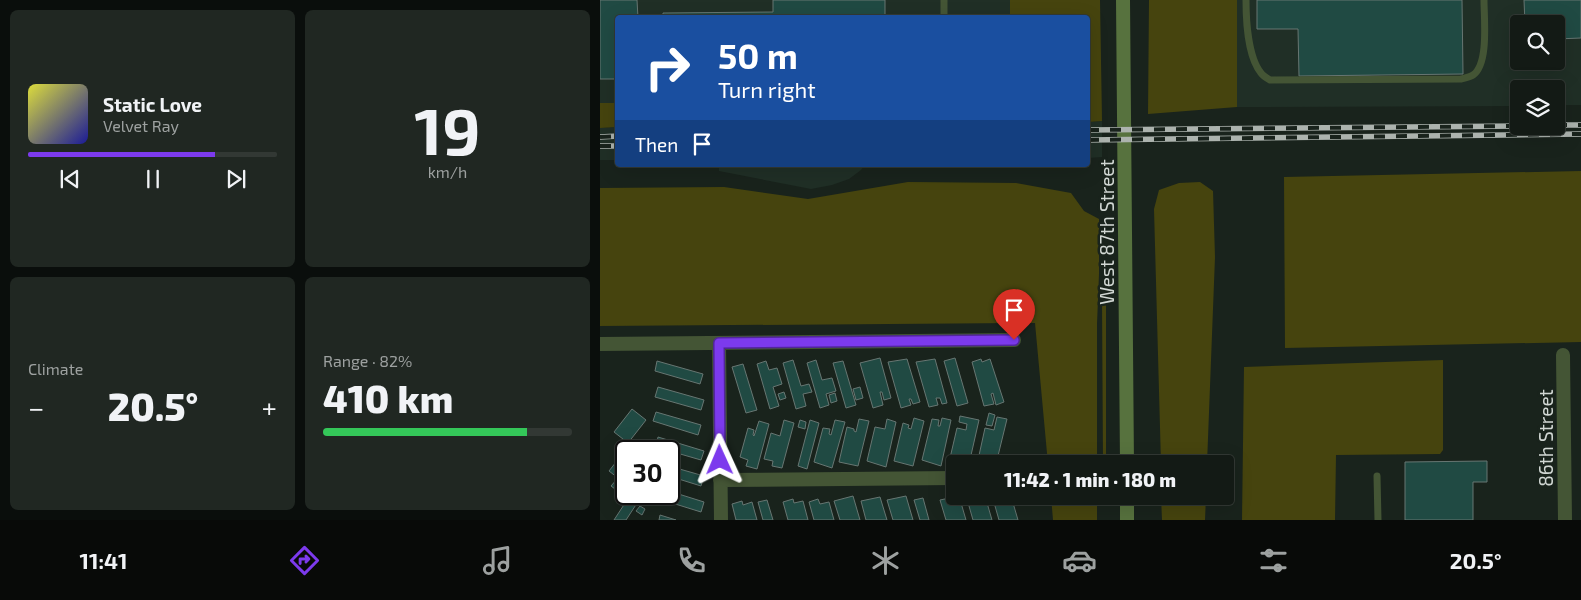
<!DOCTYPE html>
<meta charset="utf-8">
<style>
:root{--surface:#131a15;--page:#202722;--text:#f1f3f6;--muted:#9da1a0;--line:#323834;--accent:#7c3aed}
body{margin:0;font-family:"Exo 2",sans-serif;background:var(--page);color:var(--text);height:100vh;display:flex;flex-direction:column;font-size:19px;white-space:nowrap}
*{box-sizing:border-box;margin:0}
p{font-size:16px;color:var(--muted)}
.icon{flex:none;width:28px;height:28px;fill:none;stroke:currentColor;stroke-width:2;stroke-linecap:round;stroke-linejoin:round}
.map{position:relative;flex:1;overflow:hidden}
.panel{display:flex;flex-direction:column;gap:10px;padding:10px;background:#0a0e0c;width:600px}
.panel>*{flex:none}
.hud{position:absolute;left:15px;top:15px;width:475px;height:152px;border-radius:5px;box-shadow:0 5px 20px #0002,0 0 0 1px var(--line);background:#1a4fa0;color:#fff;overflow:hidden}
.buttons{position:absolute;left:910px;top:15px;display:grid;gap:10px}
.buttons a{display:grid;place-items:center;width:55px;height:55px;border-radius:5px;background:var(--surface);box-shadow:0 5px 20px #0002,0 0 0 1px var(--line);font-size:25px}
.speed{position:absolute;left:15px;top:440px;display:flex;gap:10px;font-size:25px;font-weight:700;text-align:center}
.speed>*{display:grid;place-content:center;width:65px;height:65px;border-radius:50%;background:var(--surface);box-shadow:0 5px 20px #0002,0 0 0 1px var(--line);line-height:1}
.speed .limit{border:2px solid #111;border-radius:8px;background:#fff;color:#111}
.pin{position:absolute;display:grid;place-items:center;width:42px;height:42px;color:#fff;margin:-51px -21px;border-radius:50% 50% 50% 0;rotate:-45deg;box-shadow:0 0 5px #0007}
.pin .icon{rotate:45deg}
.me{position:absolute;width:55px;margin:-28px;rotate:359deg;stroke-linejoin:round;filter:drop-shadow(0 0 4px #0008)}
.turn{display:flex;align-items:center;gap:18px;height:105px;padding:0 20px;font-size:22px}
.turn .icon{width:65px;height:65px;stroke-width:2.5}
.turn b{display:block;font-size:35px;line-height:42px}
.then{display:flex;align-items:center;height:48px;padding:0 20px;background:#0003;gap:10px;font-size:19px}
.big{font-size:38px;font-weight:800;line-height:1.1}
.panel .widget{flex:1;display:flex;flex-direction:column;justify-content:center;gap:8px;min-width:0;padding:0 18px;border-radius:8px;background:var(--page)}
.panel .dial{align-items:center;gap:0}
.dial b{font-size:65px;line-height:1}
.song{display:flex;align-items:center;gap:15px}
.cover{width:60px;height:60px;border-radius:8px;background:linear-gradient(135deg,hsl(60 70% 55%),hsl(240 70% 35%))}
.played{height:5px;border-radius:2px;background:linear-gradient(90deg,var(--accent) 75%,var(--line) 75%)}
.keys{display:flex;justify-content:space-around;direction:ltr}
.heat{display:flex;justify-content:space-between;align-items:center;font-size:28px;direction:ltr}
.charge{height:8px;border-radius:4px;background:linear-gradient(90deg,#34c759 82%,var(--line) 0)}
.panel .tiles{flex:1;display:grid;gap:10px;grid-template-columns:repeat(2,1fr)}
.trip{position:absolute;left:346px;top:455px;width:288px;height:50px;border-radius:5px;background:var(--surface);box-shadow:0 5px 20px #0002,0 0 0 1px var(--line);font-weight:800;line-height:50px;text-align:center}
.tab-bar{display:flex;height:80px;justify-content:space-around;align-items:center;background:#080a08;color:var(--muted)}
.tab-bar .icon{width:35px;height:35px}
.tab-bar .selected{color:var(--accent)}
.tab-bar b{font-size:22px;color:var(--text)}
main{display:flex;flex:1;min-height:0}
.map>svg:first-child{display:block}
.built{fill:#202f26;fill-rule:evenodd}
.green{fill:#46440e}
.building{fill:#204a43;stroke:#677672}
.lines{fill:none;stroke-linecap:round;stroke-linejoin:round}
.service{stroke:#445535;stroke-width:7}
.minor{stroke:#445535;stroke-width:14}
.secondary{stroke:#57723e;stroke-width:14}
.rail-casing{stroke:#acb3ae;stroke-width:5.5}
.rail{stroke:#19231c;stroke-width:4;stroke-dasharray:11;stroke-linecap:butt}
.route-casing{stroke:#51269a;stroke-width:12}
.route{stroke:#7c3aed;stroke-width:9}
.labels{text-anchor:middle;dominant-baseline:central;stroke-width:5;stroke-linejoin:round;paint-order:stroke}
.street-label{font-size:19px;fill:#d1d7d3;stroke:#19231c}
</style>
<main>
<section class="panel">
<div class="tiles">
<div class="widget">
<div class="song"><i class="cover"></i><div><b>Static Love</b><p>Velvet Ray</p></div></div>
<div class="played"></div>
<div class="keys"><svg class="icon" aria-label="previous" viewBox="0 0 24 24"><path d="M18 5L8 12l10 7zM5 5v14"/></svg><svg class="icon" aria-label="pause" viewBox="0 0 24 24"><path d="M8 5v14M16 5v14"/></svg><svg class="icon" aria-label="next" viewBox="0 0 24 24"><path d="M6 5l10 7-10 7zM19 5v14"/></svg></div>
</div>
<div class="widget dial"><b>19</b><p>km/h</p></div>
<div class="widget"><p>Climate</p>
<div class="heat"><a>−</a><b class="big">20.5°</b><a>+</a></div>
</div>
<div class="widget"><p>Range · 82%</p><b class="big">410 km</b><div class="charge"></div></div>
</div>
</section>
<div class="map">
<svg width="981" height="520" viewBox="0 0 981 520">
<rect width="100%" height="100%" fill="#19231c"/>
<path class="built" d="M0,0H410V18H18L17,103H0Z
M637,0H981V105H956V89H919V106L637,107ZM919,24H956V61H919Z
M502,121V157L488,158V122Z
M17,127V160H0V128Z
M119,165H265L261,170L249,179L232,185L211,189L119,171Z"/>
<path class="green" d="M410,0H500L502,121L488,122V18L410,17Z
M549,0H637V107L548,114Z
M0,103H17V127L0,128Z
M981,171V342L685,348L684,177Z
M308,182L416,183L471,193L484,211L499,219V274L497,324V464H448L435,323L0,326V188L124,187L208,199Z
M600,182L613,191L615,257L607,464H561L554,209L559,190L579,183Z
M506,300V464H503L502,301Z
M843,360V450L840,454L736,455L735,520H642L644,367Z
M451,496H497V520H453Z
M561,496H606L605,520H562Z"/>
<path class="building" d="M0,0H37L38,18H18V79H0Z
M173,0H285V18H63V13L173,12Z
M657,0H862L863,74L699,76L698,29H657Z
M924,0H981V38L956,39V24H925Z
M280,358L291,398L284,400L282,392H280L283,405L273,408L260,363Z
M355,358L368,403L357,406L344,361Z
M307,359L320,402L313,404L311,399H309L311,405L301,408L288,362Z
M335,359L347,403L342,404L340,398H336L338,405L329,407L316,362Z
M381,359L382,362L390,359L404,402L396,405L393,393L391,394L394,404L384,406L372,362Z
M193,360L201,386L209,384L212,392L203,394L206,406L196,409L183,363Z
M216,360L222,380L232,378L236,391L226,394L229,405L220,408L207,363Z
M57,361L103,374L100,384L55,371Z
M166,361L169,370L177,368L182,384L173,387L179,406L170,409L157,364Z
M243,361L256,405L246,408L233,363Z
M143,364L157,410L146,413L132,367Z
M58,387L104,400L101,410L55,397Z
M260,387L263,398L256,400L253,389Z
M184,392L186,398L180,400L178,394Z
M235,393L237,401L231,403L229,395Z
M32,409L46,420L28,443L14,432Z
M56,412L101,425L98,435L53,421Z
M389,413L395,415L392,426L386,425Z
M360,416L379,420L369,464L358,462L359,460L350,458L357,428L366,430L367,424L359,422Z
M397,417L407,419L396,464L378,460L385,428L394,430Z
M314,418L324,421L313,466L294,461L303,423L309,425L308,428L311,429Z
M342,418L351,420L341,466L322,460L332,419L339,420L338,426H340Z
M259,419L269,421L258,466L239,462L247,427L254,429V431L256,432Z
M287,419L296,422L286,467L267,461L275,427L285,429Z
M184,420L194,423L182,468L172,466L173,461L164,459L171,433L180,436Z
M200,420L206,422L205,429L198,427Z
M210,420L219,423L207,469L198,466Z
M235,420L245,422L232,468L214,462L223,428L230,429L229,434L231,435Z
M159,421L169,424L157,469L146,466L148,460L140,457L148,428L154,430L153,435L154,436Z
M58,437L104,451L101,460L56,447Z
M20,457L26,461V483L19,492L11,486L18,478L9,471Z
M887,461V482H873V520H805V462Z
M69,466L104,476L101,486L69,476Z
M69,491L104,502L101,512L56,498L57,494H69Z
M31,494H43L26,520H14Z
M253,496L260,520H240L234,501Z
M306,496L313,520H293L287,500Z
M359,496L366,520H346L340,500Z
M385,496L392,520H373L367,499Z
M411,496L418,520H399L393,499Z
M280,497L287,520H266L261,501Z
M323,498L329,520H320L314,500Z
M193,499L194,503L203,501L208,520H188L183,502Z
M218,499L220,504L229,502L234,520H214L209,502Z
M167,500L173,520H163L158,502Z
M142,501L143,505L152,502L157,520H136L132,504Z
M40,506L45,509L42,515L36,511Z
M60,515L76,520H59Z"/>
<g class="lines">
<path class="service" d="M344,0V18
M646,0C646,20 648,57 661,73C663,76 667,78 670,80L861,79C865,78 870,77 873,75C889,64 884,19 884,0
M777,476L778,520"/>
<path class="minor" d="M119,343L121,520
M0,344L414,340
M963,355L965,520
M120,480L355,478"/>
<path class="secondary" d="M523,0L527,464
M527,496V520"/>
<g class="rail-casing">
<path id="rail" d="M956,125H981
M488,130L919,126
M0,137L18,136
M488,140L981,134
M0,146H18"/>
</g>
<use href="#rail" class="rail"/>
</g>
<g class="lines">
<g class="route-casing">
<path id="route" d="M120,460L119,343L414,340"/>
</g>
<use href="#route" class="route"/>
</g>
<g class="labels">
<g class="street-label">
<text transform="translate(506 232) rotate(-90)">West 87th Street</text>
<text transform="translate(945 438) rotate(-90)">86th Street</text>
</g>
</g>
</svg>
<div class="buttons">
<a><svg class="icon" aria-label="search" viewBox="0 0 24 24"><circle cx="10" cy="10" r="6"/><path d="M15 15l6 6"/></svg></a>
<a><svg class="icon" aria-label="layers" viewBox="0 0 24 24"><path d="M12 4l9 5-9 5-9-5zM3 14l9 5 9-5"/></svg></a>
</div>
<div class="speed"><div class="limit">30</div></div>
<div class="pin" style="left:414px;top:340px;background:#d93025"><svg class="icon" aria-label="arrive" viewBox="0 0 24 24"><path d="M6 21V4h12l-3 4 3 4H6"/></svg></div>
<svg class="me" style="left:120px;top:460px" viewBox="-20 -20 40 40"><path d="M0-17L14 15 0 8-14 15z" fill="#7c3aed" stroke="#fff" stroke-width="4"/></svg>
<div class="trip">11:42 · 1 min · 180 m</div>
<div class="hud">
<div class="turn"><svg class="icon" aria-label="right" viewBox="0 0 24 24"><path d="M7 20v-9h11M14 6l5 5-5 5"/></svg><div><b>50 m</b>Turn right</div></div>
<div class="then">Then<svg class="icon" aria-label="arrive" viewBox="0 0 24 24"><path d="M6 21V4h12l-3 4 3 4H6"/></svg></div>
</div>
</div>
</main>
<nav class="tab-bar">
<b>11:41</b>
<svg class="icon selected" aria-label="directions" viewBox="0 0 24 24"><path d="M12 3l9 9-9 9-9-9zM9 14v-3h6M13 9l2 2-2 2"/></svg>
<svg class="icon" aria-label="music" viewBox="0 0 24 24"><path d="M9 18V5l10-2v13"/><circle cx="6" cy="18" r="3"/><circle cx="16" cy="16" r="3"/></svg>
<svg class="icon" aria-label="phone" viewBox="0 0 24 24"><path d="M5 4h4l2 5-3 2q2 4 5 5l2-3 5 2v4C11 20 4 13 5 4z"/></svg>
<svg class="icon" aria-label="climate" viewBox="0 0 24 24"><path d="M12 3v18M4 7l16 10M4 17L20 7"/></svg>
<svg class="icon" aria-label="car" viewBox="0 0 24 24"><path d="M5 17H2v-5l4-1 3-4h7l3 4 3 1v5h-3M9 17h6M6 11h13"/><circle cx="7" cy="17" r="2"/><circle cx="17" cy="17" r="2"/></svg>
<svg class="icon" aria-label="filters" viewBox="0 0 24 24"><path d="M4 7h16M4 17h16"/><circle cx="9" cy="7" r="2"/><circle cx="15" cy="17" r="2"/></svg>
<b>20.5°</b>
</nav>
